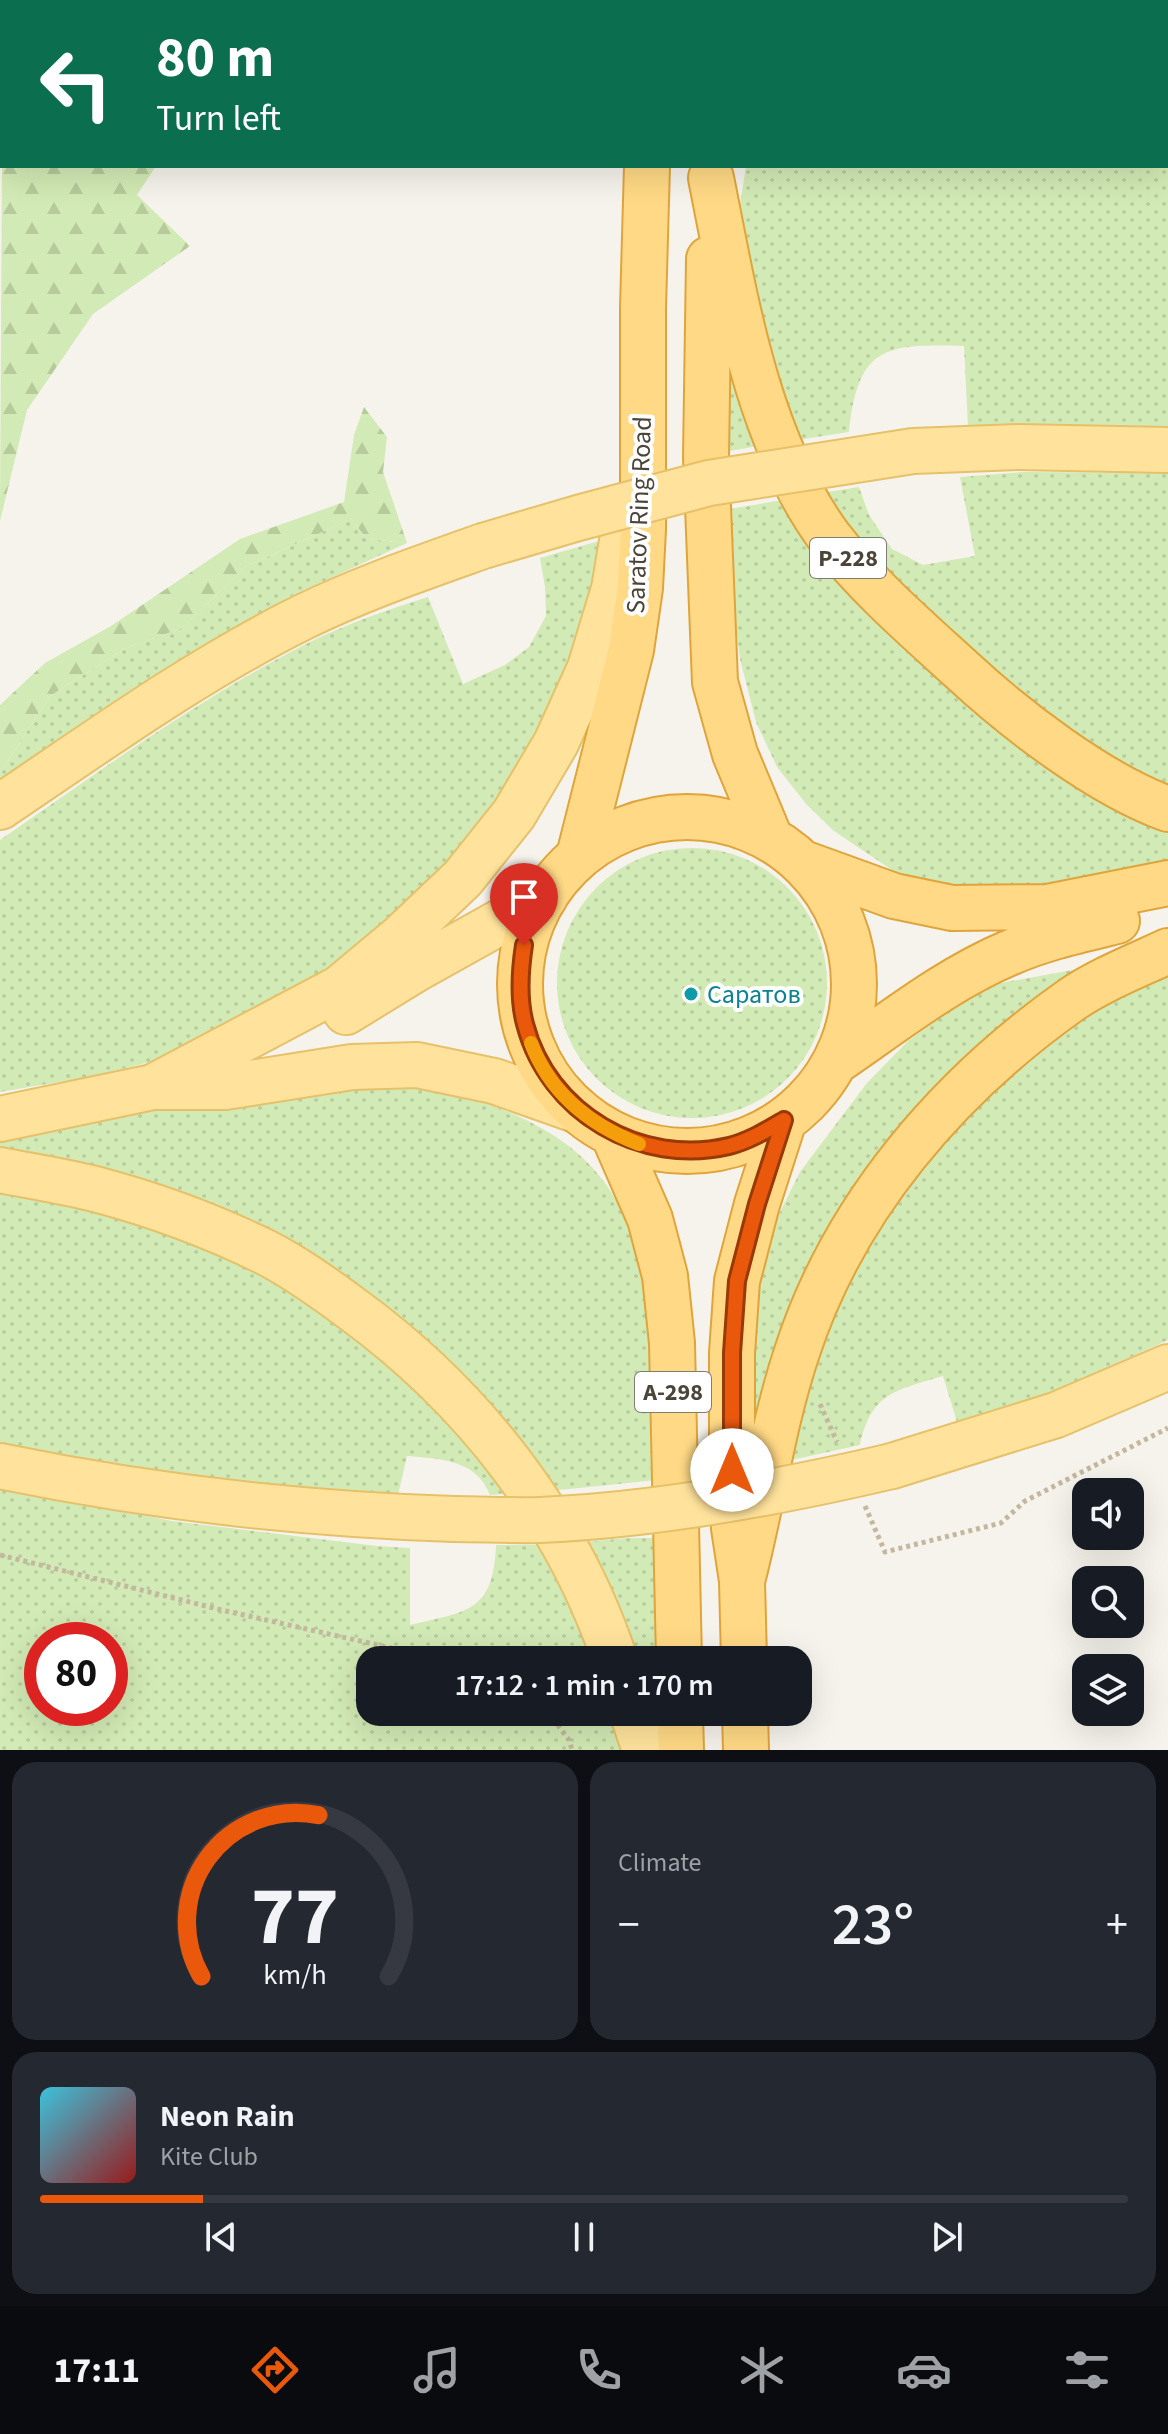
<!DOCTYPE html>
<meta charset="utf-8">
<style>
:root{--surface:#171b24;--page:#242831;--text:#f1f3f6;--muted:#9ea1a6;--line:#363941;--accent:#ea580c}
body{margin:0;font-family:"Source Sans 3",sans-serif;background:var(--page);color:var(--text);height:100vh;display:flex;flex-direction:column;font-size:30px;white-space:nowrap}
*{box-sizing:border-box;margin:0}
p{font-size:26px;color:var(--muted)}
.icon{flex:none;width:44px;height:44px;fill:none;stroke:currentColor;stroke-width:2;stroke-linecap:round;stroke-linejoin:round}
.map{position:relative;height:1750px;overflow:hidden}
.side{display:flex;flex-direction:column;gap:12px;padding:12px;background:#0d0f14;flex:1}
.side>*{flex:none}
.banner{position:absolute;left:0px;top:0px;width:1168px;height:168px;box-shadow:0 8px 32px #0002;background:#0b6e4f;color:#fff;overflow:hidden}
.buttons{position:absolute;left:1072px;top:1478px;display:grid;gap:16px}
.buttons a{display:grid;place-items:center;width:72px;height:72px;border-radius:16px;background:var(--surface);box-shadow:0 8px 32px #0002;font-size:40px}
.speed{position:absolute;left:24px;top:1622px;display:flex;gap:16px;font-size:40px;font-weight:700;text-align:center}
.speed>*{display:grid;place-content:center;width:104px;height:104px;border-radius:50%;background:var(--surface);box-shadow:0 8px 32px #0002;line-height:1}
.speed .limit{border:12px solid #d22;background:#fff;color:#111}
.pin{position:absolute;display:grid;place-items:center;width:68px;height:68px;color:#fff;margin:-82px -34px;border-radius:50% 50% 50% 0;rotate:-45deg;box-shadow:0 0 8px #0007}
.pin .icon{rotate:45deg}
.me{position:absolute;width:88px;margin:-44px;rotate:0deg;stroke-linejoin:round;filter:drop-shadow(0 0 6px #0008)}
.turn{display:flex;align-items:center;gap:28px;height:168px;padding:0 24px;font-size:36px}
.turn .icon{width:104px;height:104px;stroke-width:2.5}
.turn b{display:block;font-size:56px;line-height:68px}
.big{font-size:60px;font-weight:600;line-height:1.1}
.side .tile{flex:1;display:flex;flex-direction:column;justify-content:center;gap:12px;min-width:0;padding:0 28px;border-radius:24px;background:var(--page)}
.side .dial{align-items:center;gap:0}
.dial svg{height:208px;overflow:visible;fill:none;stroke:var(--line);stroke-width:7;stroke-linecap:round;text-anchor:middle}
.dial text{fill:var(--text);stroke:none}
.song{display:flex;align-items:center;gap:24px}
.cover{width:96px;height:96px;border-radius:12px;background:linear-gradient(135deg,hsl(190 70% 55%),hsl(0 70% 35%))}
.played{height:8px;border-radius:4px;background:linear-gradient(90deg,var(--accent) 15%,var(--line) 15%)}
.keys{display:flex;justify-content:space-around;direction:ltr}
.heat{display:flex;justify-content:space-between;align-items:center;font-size:44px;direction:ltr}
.side .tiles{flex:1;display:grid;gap:12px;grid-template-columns:1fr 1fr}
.tile:last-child{grid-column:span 2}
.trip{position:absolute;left:356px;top:1646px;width:456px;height:80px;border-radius:24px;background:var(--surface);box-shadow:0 8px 32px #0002;font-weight:600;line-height:80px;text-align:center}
.menu{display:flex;height:128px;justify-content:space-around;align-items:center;background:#090b0e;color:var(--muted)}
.menu .icon{width:56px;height:56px}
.menu .on{color:var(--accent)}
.menu b{font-size:36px;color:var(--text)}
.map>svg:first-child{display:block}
.grass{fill:url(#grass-dots);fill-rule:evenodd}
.forest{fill:url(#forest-firs)}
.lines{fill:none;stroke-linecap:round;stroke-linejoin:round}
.primary-casing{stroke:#e6c16a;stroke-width:48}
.trunk-casing{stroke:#e0a43c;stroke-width:48}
.path{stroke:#c4b79f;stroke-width:5;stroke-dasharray:4 4;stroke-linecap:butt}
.primary{stroke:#ffe39c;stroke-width:44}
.trunk{stroke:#ffd985;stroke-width:44}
.primary-bridge-casing{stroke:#e6c16a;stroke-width:48;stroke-linecap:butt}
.primary-bridge{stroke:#ffe39c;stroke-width:44}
.route-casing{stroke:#983908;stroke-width:20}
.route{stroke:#ea580c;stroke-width:14}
.slow{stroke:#f59e0b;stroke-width:14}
.culture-dot{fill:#0f9aa8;stroke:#fff;stroke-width:3}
.labels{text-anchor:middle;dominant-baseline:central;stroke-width:8;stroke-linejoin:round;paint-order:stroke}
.shield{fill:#fff;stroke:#817c74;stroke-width:2}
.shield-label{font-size:24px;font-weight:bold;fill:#4b4439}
.street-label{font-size:26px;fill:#4b4439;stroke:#fff}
.culture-label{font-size:26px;fill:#0d838f;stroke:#fff;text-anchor:start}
</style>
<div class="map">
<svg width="1168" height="1750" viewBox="0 0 1168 1750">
<defs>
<pattern id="grass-dots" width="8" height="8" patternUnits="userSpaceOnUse" patternTransform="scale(2)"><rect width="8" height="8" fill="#d2eab5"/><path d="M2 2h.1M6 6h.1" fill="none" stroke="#b6ca9c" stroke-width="1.8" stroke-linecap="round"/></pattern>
<pattern id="forest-firs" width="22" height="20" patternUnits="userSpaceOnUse" patternTransform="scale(2)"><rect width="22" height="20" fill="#d2eab5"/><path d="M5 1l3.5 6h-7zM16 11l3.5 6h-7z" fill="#b6ca9c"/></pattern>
</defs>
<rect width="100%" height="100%" fill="#f6f3ec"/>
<path class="grass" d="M746,0H1168V429L968,426L964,346C886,344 858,345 849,432L797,440L773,382L738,218L746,166H1166V2Z
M725,322L764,445L724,452Z
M1023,472L1168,473V794L1006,697L815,494L859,487L869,515L892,549L923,565L975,556L960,477Z
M794,498L824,546L1168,816V871L991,895L901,876L834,831L807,805L777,767L756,722L740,659L735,619L729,543L730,509Z
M351,519L367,539L407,543L289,597L142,683L0,780V773L50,696L124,649L182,628L245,567Z
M613,537L604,588L503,808L331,979L170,1057L94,1076L0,1092V840C100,771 199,698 308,643C346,624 387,610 428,597L463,684L505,665L529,647L546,616L545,587L540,558Z
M557 983a135 135 0 1 1 270 0a135 135 0 1 1-270 0Z
M1106,964L894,1148L756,1467L744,1430L759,1267L775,1222L800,1172L867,1083L908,1041L960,1003L1000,983Z
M1168,964V1340L1048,1395L957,1422L943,1376C896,1390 871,1393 860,1445L782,1462L809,1354L911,1163L1041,1039Z
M440,1087C487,1103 537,1119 576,1152C667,1229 655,1373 657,1480L540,1492L379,1315L0,1157V1136L266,1089Z
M0,1180L179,1227L365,1331L517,1493L490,1495C476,1459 440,1459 407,1456L398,1495L172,1476L0,1443Z
M0,1486L172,1521L377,1546L410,1548V1625C468,1611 493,1613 496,1545H552L602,1660H370V1712H619L631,1750H0ZM42,1640H110V1708H42Z
M627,1538H660L664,1660H627L573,1543Z"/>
<path class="forest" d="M2,156V166H156L137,195L190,246L93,314L27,410L0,521Z
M364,407L387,437L383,472L407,543L367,539L351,519L245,567L182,628L124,649L50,696L0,773V705L45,663L111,626L240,539L344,502L354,435Z"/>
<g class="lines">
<g class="primary-casing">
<path id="primary" d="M913,451L1018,447L1168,450
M0,807C98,741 195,671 301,618C360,589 421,568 483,546
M346,1012L416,969L545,897
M153,1087L340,988L401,937L463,878L514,814L556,743L590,668L614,589L623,535L638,497
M159,1087H225L352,1067L417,1065L494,1081L579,1111
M0,1119L153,1087L182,1077
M0,1170C31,1176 64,1181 95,1189C152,1204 212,1226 265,1252C295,1267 324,1288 351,1308C472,1396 567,1517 615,1660
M0,1466C150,1497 301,1514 454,1519
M892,1466L1056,1415L1168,1367
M632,1712L645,1750"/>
</g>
<g class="trunk-casing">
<path id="trunk" d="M651,2V0
M717,2V0
M711,178C735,297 756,438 830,538C868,587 917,629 963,671C1016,720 1099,784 1168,809
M709,259L706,457L715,682L735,754L770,838
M520 984a167 167 0 1 1 334 0a167 167 0 1 1-334 0Z
M579,856L631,650L640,588L643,529V308L647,166
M803,863L894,896L952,908L1047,907L1168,883
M835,1062C891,1024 947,979 1009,953C1043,938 1080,930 1117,921
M613,1134L650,1219L665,1276L672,1343L679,1660
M742,1581C762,1505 772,1427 797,1352C844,1207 948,1087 1071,1000C1100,980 1136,966 1168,951
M744,1660L742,1581L734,1528L732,1470V1353L737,1281L757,1204L784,1120
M680,1712L681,1750
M745,1712L746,1750"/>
</g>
<path class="path" d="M820,1404L837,1442
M865,1506L885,1552L1001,1523L1025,1501L1168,1428
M0,1555L226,1611L445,1660
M548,1712L569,1740L572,1750"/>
<use href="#primary" class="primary"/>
<use href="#trunk" class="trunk"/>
<g class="primary-bridge-casing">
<path id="primary-bridge" d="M483,546L578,518L709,483L913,451
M454,1519C482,1519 511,1521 540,1520C658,1515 777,1493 892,1466"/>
</g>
<use href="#primary-bridge" class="primary-bridge"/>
</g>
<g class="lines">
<g class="route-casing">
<path id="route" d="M524,945C520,971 518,998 525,1024C548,1113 641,1167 729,1146C749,1141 767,1130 784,1120L757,1204L737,1281L732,1353V1470"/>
</g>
<use href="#route" class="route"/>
<path class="slow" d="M531,1043C550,1093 590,1125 639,1144"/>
</g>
<circle class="culture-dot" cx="691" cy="994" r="8"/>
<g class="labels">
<g class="shield">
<rect x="810" y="538" width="76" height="40" rx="6"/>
<rect x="635" y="1372" width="76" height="40" rx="6"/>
</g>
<g class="shield-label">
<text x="848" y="558">Р-228</text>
<text x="673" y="1392">А-298</text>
</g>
<g class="street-label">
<text transform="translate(639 515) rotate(-88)">Saratov Ring Road</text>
</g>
<g class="culture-label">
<text x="707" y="994">Саратов</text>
</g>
</g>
</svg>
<div class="buttons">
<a><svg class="icon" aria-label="sound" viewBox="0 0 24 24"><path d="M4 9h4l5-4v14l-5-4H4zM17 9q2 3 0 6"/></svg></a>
<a><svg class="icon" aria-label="search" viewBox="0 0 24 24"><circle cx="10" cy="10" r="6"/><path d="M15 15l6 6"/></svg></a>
<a><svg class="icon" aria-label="layers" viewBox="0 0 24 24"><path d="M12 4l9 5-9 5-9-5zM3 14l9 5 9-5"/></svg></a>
</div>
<div class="speed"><div class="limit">80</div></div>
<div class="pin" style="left:524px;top:945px;background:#d93025"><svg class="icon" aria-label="arrive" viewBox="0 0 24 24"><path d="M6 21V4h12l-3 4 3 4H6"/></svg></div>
<svg class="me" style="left:732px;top:1470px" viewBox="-20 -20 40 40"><circle r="19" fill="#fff"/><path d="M0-13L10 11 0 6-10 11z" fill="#ea580c"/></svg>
<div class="trip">17:12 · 1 min · 170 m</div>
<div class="banner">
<div class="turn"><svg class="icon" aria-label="left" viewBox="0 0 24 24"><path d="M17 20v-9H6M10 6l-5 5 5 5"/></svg><div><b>80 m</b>Turn left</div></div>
</div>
</div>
<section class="side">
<div class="tiles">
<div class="tile dial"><svg viewBox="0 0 100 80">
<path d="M14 69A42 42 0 1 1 86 69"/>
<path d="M14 69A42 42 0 0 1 59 7" stroke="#ea580c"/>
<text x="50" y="56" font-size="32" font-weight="700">77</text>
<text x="50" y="72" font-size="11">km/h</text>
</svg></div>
<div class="tile"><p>Climate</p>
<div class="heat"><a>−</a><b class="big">23°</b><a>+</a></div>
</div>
<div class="tile">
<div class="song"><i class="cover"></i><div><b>Neon Rain</b><p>Kite Club</p></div></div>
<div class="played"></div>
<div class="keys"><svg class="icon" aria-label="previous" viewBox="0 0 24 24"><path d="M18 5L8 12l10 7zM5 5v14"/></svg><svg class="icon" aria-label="pause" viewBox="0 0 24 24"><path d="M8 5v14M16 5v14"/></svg><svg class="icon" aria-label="next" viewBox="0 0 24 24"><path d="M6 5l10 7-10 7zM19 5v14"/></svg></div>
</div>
</div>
</section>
<nav class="menu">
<b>17:11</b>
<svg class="icon on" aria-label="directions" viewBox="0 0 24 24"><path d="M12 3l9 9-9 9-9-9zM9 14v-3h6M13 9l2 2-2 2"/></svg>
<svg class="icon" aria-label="music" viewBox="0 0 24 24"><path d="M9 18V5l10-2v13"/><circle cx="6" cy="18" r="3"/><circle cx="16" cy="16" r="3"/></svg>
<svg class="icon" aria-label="phone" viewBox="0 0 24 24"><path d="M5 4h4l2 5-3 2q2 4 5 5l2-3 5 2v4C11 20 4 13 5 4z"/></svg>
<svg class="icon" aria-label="climate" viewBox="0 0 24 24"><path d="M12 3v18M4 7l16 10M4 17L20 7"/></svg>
<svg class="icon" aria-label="car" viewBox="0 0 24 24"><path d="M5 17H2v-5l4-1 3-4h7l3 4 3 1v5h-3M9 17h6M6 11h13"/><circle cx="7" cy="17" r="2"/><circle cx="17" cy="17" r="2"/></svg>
<svg class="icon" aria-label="filters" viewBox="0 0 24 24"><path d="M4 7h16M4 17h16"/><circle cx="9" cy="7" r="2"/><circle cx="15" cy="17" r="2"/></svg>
</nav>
